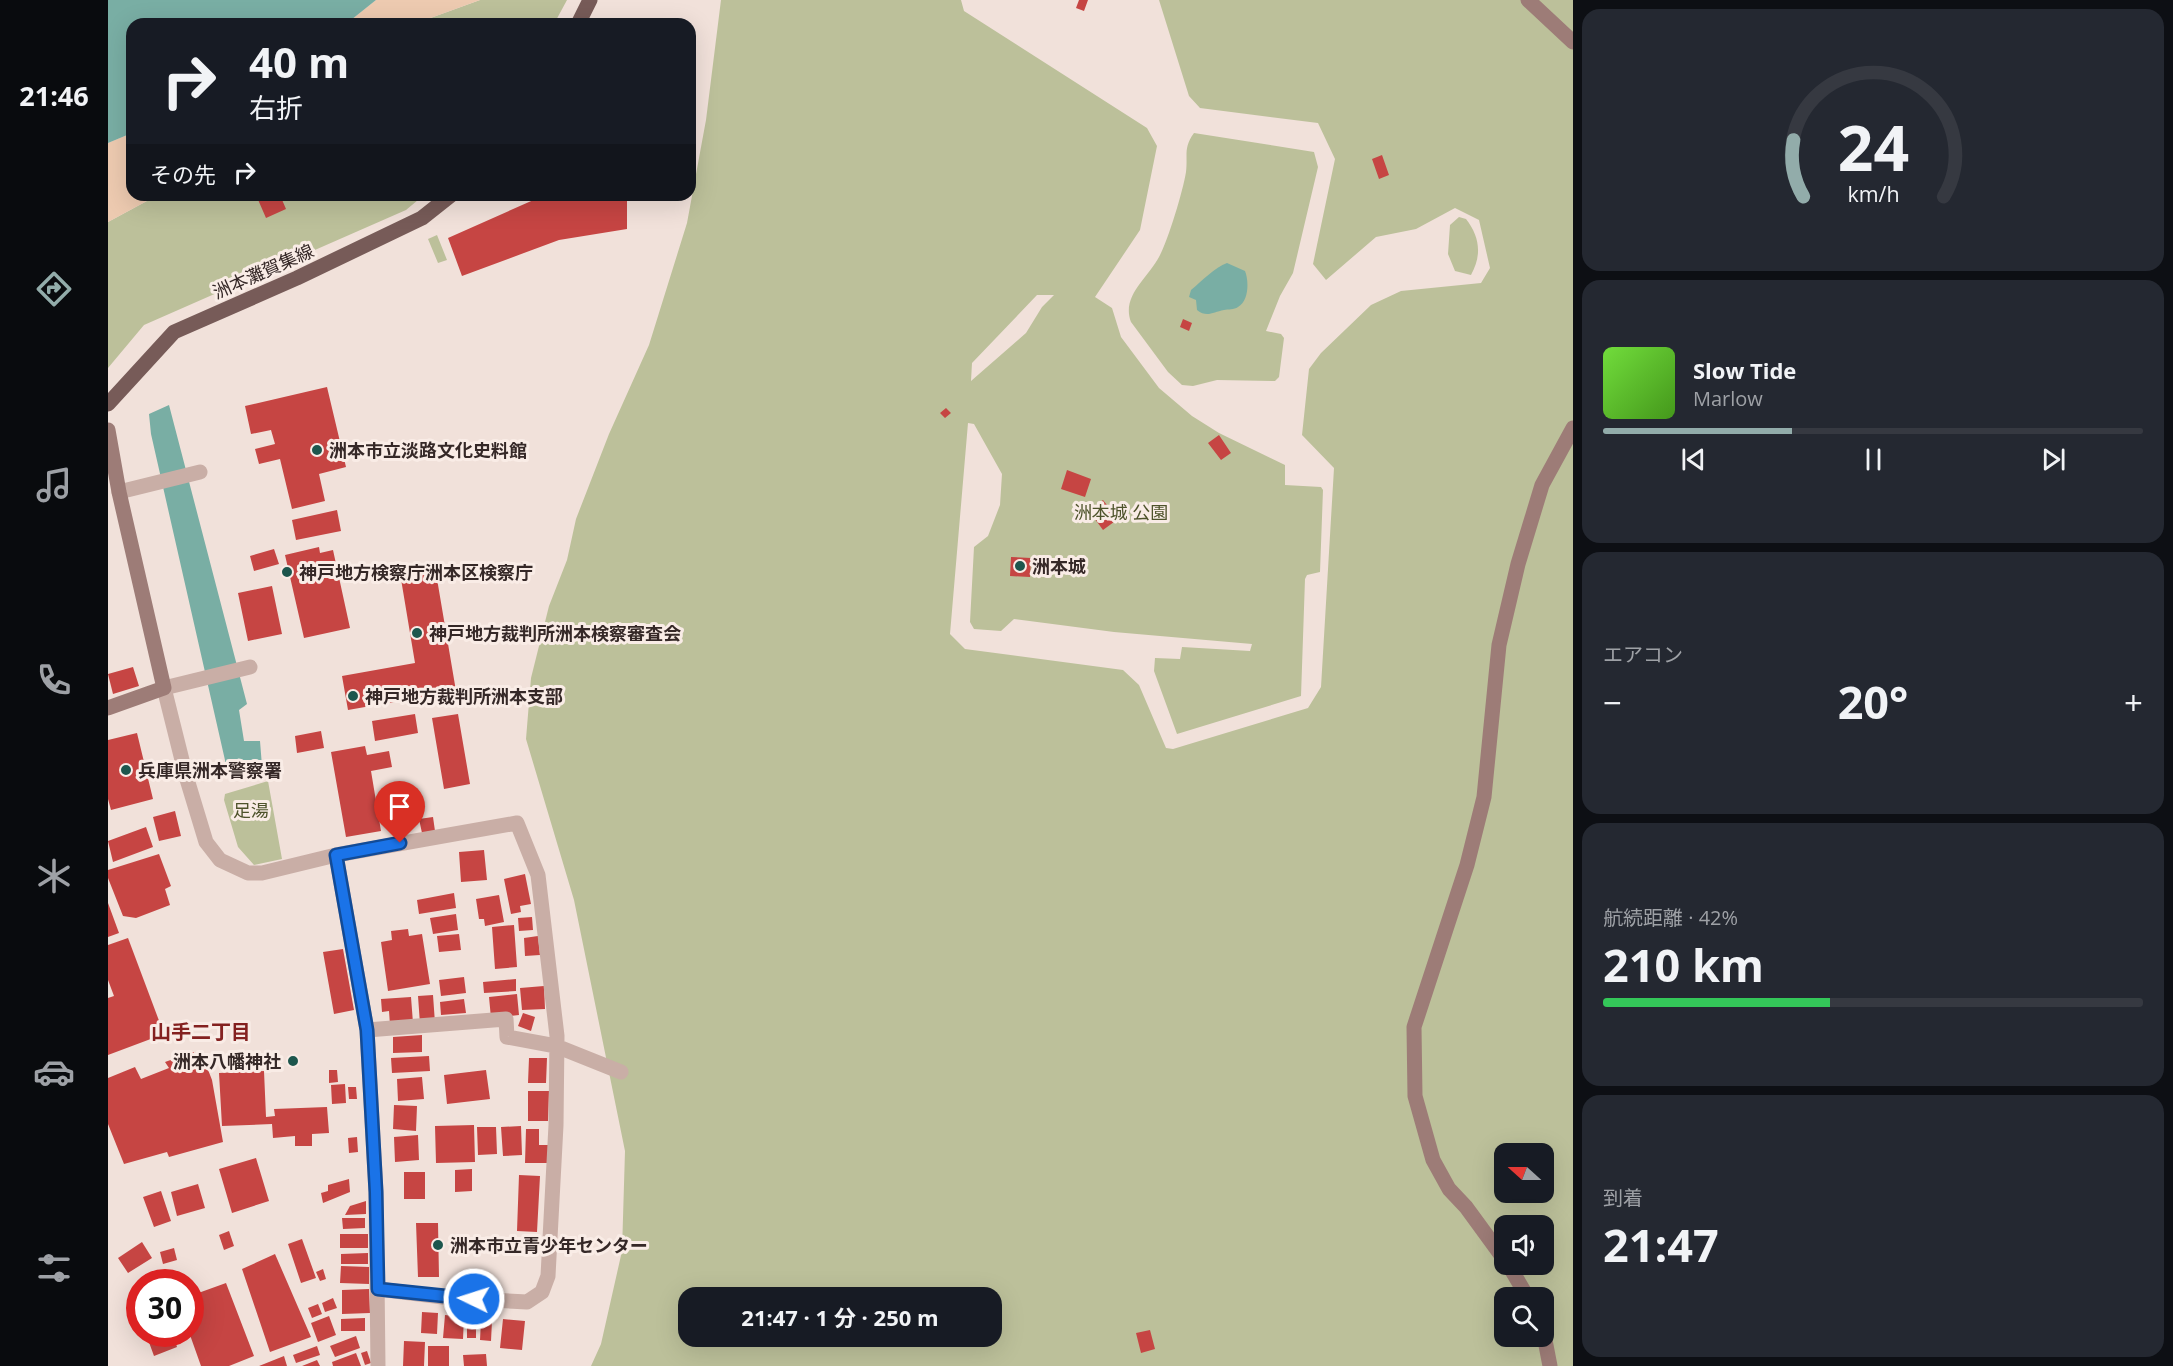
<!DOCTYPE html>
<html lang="ja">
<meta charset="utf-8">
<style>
:root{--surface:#171b24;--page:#242831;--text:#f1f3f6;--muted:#9ea1a6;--line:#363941;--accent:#92acaa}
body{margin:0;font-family:"Open Sans","Noto Sans JP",sans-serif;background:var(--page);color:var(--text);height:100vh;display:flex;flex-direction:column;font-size:22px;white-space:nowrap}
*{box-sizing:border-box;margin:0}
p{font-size:20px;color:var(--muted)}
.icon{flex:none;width:33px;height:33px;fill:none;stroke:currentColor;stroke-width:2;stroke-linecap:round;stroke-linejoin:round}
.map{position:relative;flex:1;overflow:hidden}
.drawer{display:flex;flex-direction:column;gap:9px;padding:9px;background:#0d0f14;width:600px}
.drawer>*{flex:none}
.top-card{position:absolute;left:18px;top:18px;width:570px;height:183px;border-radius:18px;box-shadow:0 6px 24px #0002;background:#171b24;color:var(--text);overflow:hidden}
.needle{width:39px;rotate:291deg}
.buttons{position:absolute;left:1386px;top:1143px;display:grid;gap:12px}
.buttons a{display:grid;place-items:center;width:60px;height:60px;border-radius:12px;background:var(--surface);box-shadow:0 6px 24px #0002;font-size:30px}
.speed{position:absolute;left:18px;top:1269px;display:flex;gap:12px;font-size:30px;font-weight:700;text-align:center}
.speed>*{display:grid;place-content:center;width:78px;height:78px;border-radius:50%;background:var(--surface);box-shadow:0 6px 24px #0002;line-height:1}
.speed .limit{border:9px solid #d22;background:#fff;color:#111}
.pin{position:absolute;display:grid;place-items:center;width:51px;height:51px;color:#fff;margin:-62px -26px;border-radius:50% 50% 50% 0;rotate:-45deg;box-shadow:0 0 6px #0007}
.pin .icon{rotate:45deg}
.me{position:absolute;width:66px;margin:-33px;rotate:274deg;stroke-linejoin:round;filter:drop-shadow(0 0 4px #0008)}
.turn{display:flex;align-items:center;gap:21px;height:126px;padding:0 24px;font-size:27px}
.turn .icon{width:78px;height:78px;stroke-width:2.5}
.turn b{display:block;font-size:42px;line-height:51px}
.then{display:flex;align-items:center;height:57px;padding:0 24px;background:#0003;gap:12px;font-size:22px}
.big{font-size:45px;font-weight:700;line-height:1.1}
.drawer .card{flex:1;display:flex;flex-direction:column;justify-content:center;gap:9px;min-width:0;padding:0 21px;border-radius:18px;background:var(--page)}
.drawer .dial{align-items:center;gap:0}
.dial svg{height:156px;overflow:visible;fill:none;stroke:var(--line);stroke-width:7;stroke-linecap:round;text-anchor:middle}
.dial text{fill:var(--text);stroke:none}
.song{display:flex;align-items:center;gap:18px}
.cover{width:72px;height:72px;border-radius:9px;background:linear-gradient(135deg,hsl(100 70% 55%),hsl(100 70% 35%))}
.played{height:6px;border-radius:3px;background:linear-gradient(90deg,var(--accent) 35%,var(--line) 35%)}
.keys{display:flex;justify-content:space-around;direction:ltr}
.heat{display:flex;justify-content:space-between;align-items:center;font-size:33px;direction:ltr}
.charge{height:9px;border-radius:4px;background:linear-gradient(90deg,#34c759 42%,var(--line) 0)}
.trip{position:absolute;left:570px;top:1287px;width:324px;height:60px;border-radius:18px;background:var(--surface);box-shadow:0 6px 24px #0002;font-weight:700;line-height:60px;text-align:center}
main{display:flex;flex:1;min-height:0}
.tab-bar{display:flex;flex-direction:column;width:108px;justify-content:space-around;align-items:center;background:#090b0e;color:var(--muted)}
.tab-bar .icon{width:42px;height:42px}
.tab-bar .current{color:var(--accent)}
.tab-bar b{font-size:27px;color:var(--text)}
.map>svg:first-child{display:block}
.green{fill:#bcc09a;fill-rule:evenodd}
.sand{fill:#edcab0}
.water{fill:#79aea4}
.building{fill:#c64543}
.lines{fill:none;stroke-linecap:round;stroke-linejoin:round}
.street{stroke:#c9aea6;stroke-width:15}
.secondary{stroke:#9d7c77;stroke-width:15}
.primary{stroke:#775b58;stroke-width:15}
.route-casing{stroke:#114b97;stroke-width:15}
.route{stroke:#1a73e8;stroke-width:10}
.poi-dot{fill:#1d564d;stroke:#f9ece6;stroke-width:2}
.labels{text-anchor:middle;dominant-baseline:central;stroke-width:6;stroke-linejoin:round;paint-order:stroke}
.street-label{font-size:18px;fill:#352827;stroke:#f9ece6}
.poi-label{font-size:18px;font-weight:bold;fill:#352827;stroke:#f9ece6;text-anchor:start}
.park-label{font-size:18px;fill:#4e532b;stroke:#f9ece6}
.neighbourhood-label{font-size:20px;font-weight:bold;fill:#842120;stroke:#f9ece6}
</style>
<main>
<nav class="tab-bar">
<b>21:46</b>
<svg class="icon current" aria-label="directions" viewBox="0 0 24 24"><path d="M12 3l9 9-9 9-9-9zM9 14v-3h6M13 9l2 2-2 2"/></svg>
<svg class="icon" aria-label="music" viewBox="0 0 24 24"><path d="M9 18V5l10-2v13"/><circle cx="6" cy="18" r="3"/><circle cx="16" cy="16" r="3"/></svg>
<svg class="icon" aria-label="phone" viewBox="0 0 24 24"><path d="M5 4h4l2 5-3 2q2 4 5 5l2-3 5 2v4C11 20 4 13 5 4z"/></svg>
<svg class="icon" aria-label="climate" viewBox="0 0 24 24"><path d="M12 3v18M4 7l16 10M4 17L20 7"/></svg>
<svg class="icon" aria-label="car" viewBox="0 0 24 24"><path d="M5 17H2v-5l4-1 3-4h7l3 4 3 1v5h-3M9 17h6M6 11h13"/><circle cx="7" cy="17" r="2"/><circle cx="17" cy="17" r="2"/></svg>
<svg class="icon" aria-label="filters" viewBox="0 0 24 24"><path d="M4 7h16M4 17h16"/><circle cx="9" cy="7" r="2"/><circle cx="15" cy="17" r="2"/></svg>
</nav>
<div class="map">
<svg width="1465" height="1366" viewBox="0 0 1465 1366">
<rect width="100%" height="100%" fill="#f1e1da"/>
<path class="green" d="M372,0H459L446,24H306Z
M613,0H853L856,11L1039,128L1049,146L1032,230L987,297L1004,308L1013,337L1051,388L1084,416L1111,433L1177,465V485L1213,487L1215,490L1212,572L1199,575L1197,579L1193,696L1069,734L1046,671L1047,658L1072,659L1074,647L1142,651L1144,644L1006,632L906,619L893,631L866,629L862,622L866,547L880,536L892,505L894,474L866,424L860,423L842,634L857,649L1015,670L1031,685L1058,748L1065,749L1200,708L1213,687L1226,468L1194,435L1201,369L1213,353L1263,305L1293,291L1373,283L1382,268L1371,220L1347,208L1308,229L1268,237L1218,280L1205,264L1227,159L1210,123L1092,108L1081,96L1051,0H1465V1366H483L493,1344L514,1251L517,1151L466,900L418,739L423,678L441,606L459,560L468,519L501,434L541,345L579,223L598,120ZM929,295H946L934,307L918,333L863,381L864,363ZM1396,1154H1436V1192H1396ZM1396,1226H1436V1264H1396ZM580,1298H884V1336H580ZM1396,1298H1436V1336H1396Z
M1086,133L1206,152L1210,167L1185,273L1172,296L1158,331L1173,334L1176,338L1171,377L1167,381L1109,380L1085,386L1074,385L1060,372L1023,322C1013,296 1040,278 1051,257C1060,241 1075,191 1078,172C1080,155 1075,148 1086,133Z
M50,195H316L298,210L36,325L0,368V222Z
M1351,217L1358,219C1372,237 1374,255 1363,275L1347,271L1340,254L1342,225Z
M329,235L339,260L330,263L320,239Z
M160,781L174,859L146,865L130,847L116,800L117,794Z"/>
<path class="sand" d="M268,0H372L306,24H238Z
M24,133V195H50L0,222V143Z"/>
<path class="water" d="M0,0H268L238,24H24V133L0,143Z
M1119,263L1137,271C1141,281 1141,301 1130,307C1126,310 1120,309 1116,310C1105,312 1099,318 1089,310L1088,300L1081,297L1083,290C1094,281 1107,267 1119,263Z
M61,405L139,704L131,710L136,741H152L154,766L139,770L119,769L43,434L41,414Z"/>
<path class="building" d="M971,0H980L976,11L968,8Z
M1274,155L1281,175L1271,179L1264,159Z
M148,195H172L178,209L158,218Z
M430,195H519V229L451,240L354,276L340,238L430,198Z
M1075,319L1084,323L1081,331L1072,327Z
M219,387L238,467L211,474L217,501L184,509L172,459L151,464L147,449L167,444L163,430L143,434L137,406Z
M838,408L843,413L837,418L832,413Z
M1111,435L1123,453L1113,460L1100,443Z
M959,470L983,479L977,497L953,489Z
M995,500L1010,519L995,530L981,511Z
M229,510L233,531L188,540L184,520Z
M211,547L212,553L225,550L242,628L196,638L177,555Z
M166,549L171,564L146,571L142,556Z
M903,557L923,558L922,577L902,576Z
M328,573L348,691L240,710L234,676L307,663L293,579Z
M164,586L174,634L140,641L130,593Z
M25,667L31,686L5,694L0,674Z
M307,714L310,733L267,741L264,721Z
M350,714L362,784L336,789L324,718Z
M213,731L216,748L189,753L187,736Z
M29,733L45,799L3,810L0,799V740Z
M257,746L259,755L281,751L284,767L263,771L273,831L238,837L223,752Z
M67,811L73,836L51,841L45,817Z
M325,817L327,831L314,833L311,819Z
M38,827L45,847L5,862L0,841Z
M376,850L379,880L353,882L351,852Z
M51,854L63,886L57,889L62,905L28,918L15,916L0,878V870Z
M417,874L423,904L412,906L413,912L403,914L396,879Z
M346,893L348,908L311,914L309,900Z
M391,895L396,922L377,926L376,919H371L368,899Z
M0,903L11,933L0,937Z
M348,914L350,930L325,934L322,918Z
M424,917L425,930L411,931L410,918Z
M406,925L409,967L387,969L384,927Z
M300,929L301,936L314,934L322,984L280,991L273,942L284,940L283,931Z
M351,934L353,950L331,952L329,936Z
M430,936L432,955L417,956L416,938Z
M20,938L56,1034L0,1055V998L6,996L0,980V945Z
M235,949L246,1010L226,1014L215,952Z
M356,977L358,993L333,996L331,980Z
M408,979V991L376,993L375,982Z
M436,986L437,1009L414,1010L412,988Z
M409,994L411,1015L383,1018L381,997Z
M325,995L327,1023L312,1024L310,996Z
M303,997L305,1023L282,1025L281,1011L274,1012L273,999Z
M356,999L358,1013L333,1015L332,1002Z
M415,1013L427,1017L423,1031L410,1026Z
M314,1035V1052L285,1053V1037Z
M85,1052L97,1062L104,1080L115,1142L61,1157L59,1152L16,1164L0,1124V1078L27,1067L33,1079L61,1068L57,1062Z
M321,1056L322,1071L284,1073L283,1058Z
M421,1058H439L438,1083H420Z
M221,1070H229L230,1082L221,1083Z
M378,1070L382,1099L339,1104L336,1075Z
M156,1071L158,1117L167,1116L166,1109L219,1107L221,1133L204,1134V1146H187V1136L165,1138L164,1124L114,1126L111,1073Z
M314,1077L316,1099L290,1101L289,1079Z
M237,1084L238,1103L224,1104L223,1085Z
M240,1087H248L249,1099H241Z
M420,1091H441L440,1121H420Z
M286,1105L309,1106L308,1131L285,1129Z
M366,1125L367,1162L328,1163L327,1126Z
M413,1126L414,1155L395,1156L393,1127Z
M369,1127H388L389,1154L370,1155Z
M418,1129H431V1145H440V1163H417Z
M310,1135L311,1160L287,1162L286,1137Z
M249,1137L250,1152L241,1153L240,1138Z
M148,1158L161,1201L124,1213L111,1169Z
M364,1169V1191L347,1192V1170Z
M296,1172H317V1199H296Z
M411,1175L432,1176L429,1232L409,1231Z
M241,1179L242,1192L215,1203L213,1193L220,1191V1185Z
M90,1184L97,1208L69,1216L63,1192Z
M53,1191L63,1221L46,1227L35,1197Z
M258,1201V1214L237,1215L242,1206Z
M234,1218H257V1228L235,1229Z
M308,1223H330L331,1277H310Z
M121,1231L126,1246L116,1250L111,1235Z
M232,1234H260V1248H232Z
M194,1239L208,1278L193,1283L180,1244Z
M34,1242L44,1258L20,1273L10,1258Z
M66,1248L69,1260L55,1264L52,1252Z
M260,1253V1264H233V1254Z
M167,1254L203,1337L162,1352L134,1269Z
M233,1266L261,1267V1284L232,1283Z
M215,1269L218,1279L212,1281L208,1272Z
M118,1283L146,1356L121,1366H93L82,1335V1296Z
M261,1289L262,1313L234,1314V1290Z
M225,1298L229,1308L217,1312L214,1303Z
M210,1304L214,1314L204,1318L200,1308Z
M314,1312L330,1313L329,1334L313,1333Z
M337,1315L356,1317L355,1339L335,1338Z
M221,1316L228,1335L210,1342L203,1323Z
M257,1318V1331H233V1319Z
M359,1318H368V1338H359Z
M395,1319L417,1321L414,1350L392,1348Z
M373,1320L384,1321L383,1341L372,1340Z
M1042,1330L1047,1349L1033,1353L1028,1333Z
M38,1334H65L69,1347L46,1356Z
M248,1336L252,1348L227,1357L222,1346Z
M296,1341L317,1342L316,1366H295Z
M209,1346L212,1355L188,1363L185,1355Z
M320,1346H341V1366H320Z
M259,1351L263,1363L257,1365L253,1353Z
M248,1353L253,1366H225L224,1362Z
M378,1354L379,1366H356L355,1355Z
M176,1356L179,1366H151Z
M209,1360L212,1366H194Z"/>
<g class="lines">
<path class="street" d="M11,492L92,472
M142,667L56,688L78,776L98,842L112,860L140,873H154L228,855L409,823L430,875L449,1036L448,1125L440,1276L434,1292L419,1302L343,1298L270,1289
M228,855L259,1030L268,1192L270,1366
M259,1030L398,1019L399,1037L448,1046L513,1072"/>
<path class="secondary" d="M1420,0L1465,42
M0,430L11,492L56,688L0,708
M1396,1259L1358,1207L1341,1189L1325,1160L1307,1096L1306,1027L1359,865L1376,797L1391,645L1410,564L1434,485L1465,428
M1400,1264L1420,1298
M1436,1335L1442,1366"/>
<path class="primary" d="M470,24L482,0
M0,404L66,332L189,278L314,218L343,195"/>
</g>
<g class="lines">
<g class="route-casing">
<path id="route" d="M292,843L228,855L259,1030L268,1192L270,1289L366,1299"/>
</g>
<use href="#route" class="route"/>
</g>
<g class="poi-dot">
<circle cx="209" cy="450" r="6"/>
<circle cx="912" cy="566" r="6"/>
<circle cx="179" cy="572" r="6"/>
<circle cx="309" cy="633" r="6"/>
<circle cx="245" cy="696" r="6"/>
<circle cx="18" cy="770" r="6"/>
<circle cx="185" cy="1061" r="6"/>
<circle cx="330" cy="1245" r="6"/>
</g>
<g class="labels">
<g class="street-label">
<text transform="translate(155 271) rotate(-24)">洲本灘賀集線</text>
</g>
<g class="poi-label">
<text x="221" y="450">洲本市立淡路文化史料館</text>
<text x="924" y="566">洲本城</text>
<text x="191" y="572">神戸地方検察庁洲本区検察庁</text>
<text x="321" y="633">神戸地方裁判所洲本検察審査会</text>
<text x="257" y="696">神戸地方裁判所洲本支部</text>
<text x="30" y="770">兵庫県洲本警察署</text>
<text x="173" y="1061" text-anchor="end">洲本八幡神社</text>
<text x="342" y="1245">洲本市立青少年センター</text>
</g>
<g class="park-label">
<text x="1013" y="512">洲本城 公園</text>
<text x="143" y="810">足湯</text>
</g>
<g class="neighbourhood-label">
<text x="93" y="1031">山手二丁目</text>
</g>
</g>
</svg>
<div class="buttons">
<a><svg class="needle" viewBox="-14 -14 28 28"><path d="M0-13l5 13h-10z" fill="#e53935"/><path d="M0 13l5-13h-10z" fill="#9ea1a6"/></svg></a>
<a><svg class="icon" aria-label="sound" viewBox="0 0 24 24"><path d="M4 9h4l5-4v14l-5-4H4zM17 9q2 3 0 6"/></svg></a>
<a><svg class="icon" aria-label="search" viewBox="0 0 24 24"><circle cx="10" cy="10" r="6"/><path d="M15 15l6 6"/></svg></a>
</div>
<div class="speed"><div class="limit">30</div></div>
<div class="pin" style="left:292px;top:843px;background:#d93025"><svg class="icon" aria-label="arrive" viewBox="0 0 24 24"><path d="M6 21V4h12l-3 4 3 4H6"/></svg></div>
<svg class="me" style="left:366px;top:1299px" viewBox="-20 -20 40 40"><circle r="17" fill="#1a73e8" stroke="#fff" stroke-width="3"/><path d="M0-11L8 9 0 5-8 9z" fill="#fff"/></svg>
<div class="trip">21:47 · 1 分 · 250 m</div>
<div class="top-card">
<div class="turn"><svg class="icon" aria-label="right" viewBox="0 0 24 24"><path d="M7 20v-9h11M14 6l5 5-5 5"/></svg><div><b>40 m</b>右折</div></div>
<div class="then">その先<svg class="icon" aria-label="right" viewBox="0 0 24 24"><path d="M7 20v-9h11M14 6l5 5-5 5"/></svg></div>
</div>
</div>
<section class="drawer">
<div class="card dial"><svg viewBox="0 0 100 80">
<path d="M14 69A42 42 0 1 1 86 69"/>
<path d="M14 69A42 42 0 0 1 9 40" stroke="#92acaa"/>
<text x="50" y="56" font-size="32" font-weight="700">24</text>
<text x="50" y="72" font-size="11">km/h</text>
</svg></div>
<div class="card">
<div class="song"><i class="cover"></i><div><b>Slow Tide</b><p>Marlow</p></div></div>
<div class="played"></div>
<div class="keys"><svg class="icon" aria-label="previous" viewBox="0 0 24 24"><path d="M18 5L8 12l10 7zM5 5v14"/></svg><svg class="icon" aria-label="pause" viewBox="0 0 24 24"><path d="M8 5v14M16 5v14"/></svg><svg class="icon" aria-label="next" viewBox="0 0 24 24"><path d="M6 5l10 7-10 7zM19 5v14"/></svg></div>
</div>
<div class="card"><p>エアコン</p>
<div class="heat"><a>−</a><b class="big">20°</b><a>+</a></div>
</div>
<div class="card"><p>航続距離 · 42%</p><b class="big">210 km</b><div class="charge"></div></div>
<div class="card"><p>到着</p><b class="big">21:47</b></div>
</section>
</main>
